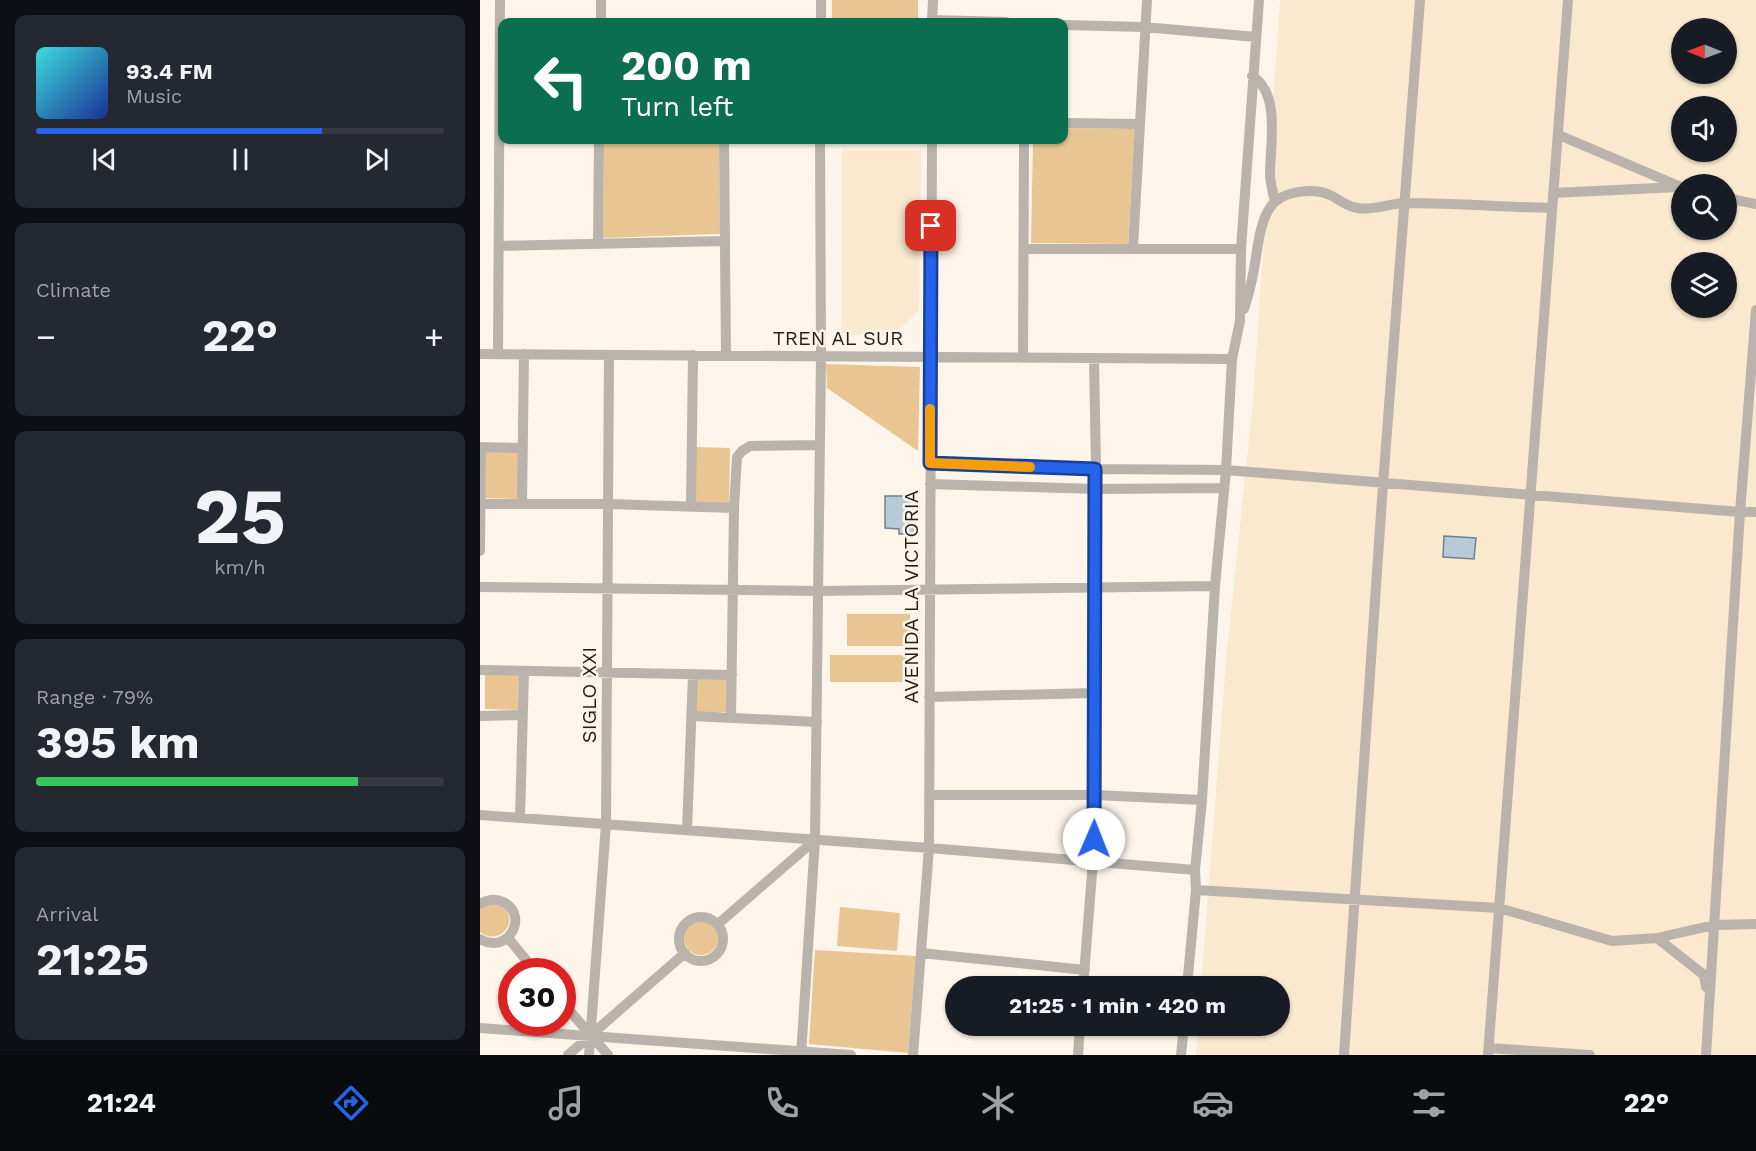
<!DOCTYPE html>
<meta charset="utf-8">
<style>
:root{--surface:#171b24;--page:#242831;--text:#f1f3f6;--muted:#9ea1a6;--line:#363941;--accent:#2563eb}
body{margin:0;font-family:"Work Sans",sans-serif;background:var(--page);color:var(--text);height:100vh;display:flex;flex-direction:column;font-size:22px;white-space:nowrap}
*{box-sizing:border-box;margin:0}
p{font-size:20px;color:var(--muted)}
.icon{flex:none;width:33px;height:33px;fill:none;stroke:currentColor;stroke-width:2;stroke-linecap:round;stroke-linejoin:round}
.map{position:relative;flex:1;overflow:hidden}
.side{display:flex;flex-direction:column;gap:15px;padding:15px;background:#0d0f14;width:480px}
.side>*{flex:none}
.top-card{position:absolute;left:18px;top:18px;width:570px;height:126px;border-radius:12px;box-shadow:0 2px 4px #0004;background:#0b6e4f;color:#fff;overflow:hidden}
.needle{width:39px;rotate:271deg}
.controls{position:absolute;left:1191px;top:18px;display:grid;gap:12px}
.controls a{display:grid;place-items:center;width:66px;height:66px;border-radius:50%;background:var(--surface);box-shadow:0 2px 4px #0004;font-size:30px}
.speed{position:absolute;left:18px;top:958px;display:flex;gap:12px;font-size:30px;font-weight:700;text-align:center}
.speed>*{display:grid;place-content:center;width:78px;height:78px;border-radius:50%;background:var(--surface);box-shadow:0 2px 4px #0004;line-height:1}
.speed .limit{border:9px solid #d22;background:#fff;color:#111}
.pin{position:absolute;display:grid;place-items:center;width:51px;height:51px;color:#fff;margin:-26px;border-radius:12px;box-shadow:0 3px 9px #0006}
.me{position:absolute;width:66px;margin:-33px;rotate:1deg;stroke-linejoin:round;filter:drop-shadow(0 0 4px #0008)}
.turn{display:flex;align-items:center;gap:21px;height:126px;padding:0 24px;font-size:27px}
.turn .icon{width:78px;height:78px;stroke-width:2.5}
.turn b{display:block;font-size:42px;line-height:51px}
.big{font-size:45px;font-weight:700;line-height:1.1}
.side .card{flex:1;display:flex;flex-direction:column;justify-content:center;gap:9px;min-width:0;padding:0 21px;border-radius:12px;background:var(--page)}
.side .dial{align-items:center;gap:0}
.dial b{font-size:78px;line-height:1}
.song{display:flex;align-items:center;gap:18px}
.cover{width:72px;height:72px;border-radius:9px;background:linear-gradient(135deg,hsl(180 70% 55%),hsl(230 70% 35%))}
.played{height:6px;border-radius:3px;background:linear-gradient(90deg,var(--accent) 70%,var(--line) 70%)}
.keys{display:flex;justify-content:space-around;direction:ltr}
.heat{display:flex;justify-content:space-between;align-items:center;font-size:33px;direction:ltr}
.charge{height:9px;border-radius:4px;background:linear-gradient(90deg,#34c759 79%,var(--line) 0)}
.trip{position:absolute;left:465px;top:976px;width:345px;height:60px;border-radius:30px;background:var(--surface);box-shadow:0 2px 4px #0004;font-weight:700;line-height:60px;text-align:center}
.dock{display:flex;height:96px;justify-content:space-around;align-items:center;background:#090b0e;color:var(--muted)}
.dock .icon{width:42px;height:42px}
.dock .on{color:var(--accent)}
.dock b{font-size:27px;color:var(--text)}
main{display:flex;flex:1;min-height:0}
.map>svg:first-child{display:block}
.built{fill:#fae8cf;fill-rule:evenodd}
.green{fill:#e9c593}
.building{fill:#b6cbd7;stroke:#6f838e;stroke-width:1.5}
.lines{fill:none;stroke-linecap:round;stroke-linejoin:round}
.street{stroke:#b9b3ab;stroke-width:10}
.route-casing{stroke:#184099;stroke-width:15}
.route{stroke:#2563eb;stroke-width:10}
.slow{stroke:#f59e0b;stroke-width:10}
.labels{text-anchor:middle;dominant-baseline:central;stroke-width:5;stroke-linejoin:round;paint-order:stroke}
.street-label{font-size:20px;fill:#221d17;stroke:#fdf5ea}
</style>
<main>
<section class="side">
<div class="card">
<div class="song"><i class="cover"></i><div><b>93.4 FM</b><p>Music</p></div></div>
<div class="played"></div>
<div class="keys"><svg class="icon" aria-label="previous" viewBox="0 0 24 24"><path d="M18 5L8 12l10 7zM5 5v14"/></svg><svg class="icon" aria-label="pause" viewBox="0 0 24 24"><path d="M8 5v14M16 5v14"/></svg><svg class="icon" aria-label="next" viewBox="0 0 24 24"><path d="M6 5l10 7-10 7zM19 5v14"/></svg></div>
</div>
<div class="card"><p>Climate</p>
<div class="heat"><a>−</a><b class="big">22°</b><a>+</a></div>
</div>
<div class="card dial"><b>25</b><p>km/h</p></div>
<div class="card"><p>Range · 79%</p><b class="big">395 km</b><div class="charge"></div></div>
<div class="card"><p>Arrival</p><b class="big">21:25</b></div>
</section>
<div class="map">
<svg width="1276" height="1055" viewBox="0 0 1276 1055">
<rect width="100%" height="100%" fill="#fdf5ea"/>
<path class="built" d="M800,0H1276V1055H716L718,1026H800V987H721L746,661L773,401ZM1202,28H1246V74H1202ZM1202,106H1246V152H1202ZM1202,184H1246V230H1202ZM1202,262H1246V308H1202Z
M362,150H441L439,311L412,335H362Z"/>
<path class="green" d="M352,0H438V22H352Z
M584,128L655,129L648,244L551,243L553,140H584Z
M124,140H239L240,234L123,238Z
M346,364L440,367L438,451L347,388Z
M216,447L250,448L249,504H215Z
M6,450L40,451L39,499L5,498Z
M367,614H430V646H367Z
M350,655H436V682H350Z
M5,673L39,675L38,710L5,709Z
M216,678H249L248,712H216Z
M12,904C16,905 19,905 22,907C40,918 22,948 0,932V909L2,907Z
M360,907L420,913L417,951L357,946Z
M204 938a17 17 0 1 1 34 0a17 17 0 1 1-34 0Z
M335,950L436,956L428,1053L329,1044Z"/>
<path class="building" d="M405,496H435L434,534H419V529L405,528Z
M964,536L996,538L994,559L963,557Z"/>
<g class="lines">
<path class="street" d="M452,20L526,22
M121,22V0
M341,22V0
M452,22L453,0
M584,25L664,27L776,37
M772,76C801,93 790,145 790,174C790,183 793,192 795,201
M584,123L659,124
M1079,135L1201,187
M244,140L246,356
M1073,193L1198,187
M1246,198L1276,204
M118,244L119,140
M19,246L245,241
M653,248L667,0
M544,249H761
M764,309C768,297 771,286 773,274C778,253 778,216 796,201C810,190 836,188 852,196C861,201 867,206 877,208C893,211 910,203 926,203C975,203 1024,207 1072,208
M0,354L752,359
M18,354L20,0
M543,358L544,140
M0,447L43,448
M450,463L616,469L746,470L1260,512H1276
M450,484L615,489L744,488
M1,504H128L254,508
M42,504L44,354
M211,507L213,355
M0,551L1,447
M0,587L337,591L735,586
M0,670L252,675
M449,697L613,693
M0,716L43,715
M212,716L337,722
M251,718L254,508L257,457L262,451L270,446L340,445
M449,795H615L722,800
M0,815L449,848L715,870
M40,818L44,671
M207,830L213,674
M716,890L1019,908L1132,941L1177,938L1234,925L1276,924
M0,904C7,900 15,898 23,902C50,915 28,956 0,939
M199 939a22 22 0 1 1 44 0a22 22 0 1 1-44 0Z
M238,924L335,840
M28,938L56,972
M1177,938L1224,975L1226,987
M441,953L605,970
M603,987L613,861L615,795L613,693L616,469L614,358
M707,987L716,890L715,870L722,800L735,586L746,470L752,359L760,321L761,249L779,0
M82,1002L128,1055
M0,1028L371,1055
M1009,1048L1110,1055
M88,1055L205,953
M109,1055L126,824L129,355
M321,1055L335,840L341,356L340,140
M433,1055L449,848L452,140
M598,1055L600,1026
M701,1055L704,1026
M864,1055L903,484L940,0
M1008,1055L1088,0
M1226,1055L1260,512L1276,310"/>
</g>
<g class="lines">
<g class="route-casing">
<path id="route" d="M451,226L450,463L615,469L614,839"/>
</g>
<use href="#route" class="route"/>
<path class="slow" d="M450,409V463L550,467"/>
</g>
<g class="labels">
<g class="street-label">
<text x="358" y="338">TREN AL SUR</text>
<text transform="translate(431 597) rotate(-90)">AVENIDA LA VICTORIA</text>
<text transform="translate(109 695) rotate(-90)">SIGLO XXI</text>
</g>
</g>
</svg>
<div class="controls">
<a><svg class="needle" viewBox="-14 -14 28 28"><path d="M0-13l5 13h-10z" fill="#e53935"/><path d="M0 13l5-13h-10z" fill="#9ea1a6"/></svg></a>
<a><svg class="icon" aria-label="sound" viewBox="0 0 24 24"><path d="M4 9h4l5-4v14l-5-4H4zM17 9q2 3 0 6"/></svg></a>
<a><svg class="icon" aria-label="search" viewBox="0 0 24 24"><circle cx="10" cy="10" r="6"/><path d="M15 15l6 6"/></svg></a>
<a><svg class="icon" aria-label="layers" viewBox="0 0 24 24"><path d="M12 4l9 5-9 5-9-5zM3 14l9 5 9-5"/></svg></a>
</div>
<div class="speed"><div class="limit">30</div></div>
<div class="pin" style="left:451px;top:226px;background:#d93025"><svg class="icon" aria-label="arrive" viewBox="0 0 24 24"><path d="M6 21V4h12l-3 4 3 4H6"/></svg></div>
<svg class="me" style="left:614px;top:839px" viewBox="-20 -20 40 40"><circle r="19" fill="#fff"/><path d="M0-13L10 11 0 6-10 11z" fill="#2563eb"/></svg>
<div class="trip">21:25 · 1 min · 420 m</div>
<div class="top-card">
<div class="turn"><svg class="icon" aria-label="left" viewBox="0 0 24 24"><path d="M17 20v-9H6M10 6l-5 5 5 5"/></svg><div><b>200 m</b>Turn left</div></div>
</div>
</div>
</main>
<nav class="dock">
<b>21:24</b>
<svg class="icon on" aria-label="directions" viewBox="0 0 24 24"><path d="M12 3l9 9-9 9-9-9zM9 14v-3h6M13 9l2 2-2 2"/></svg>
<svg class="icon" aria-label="music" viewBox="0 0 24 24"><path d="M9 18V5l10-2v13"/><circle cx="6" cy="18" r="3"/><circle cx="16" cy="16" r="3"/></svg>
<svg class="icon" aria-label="phone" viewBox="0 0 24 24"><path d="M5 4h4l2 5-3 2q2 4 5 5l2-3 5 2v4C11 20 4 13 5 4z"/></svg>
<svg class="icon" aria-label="climate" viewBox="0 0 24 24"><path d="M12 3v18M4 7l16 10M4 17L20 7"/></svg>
<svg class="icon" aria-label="car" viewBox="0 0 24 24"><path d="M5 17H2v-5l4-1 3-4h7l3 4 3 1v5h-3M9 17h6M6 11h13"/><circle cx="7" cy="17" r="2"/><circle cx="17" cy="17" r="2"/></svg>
<svg class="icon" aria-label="filters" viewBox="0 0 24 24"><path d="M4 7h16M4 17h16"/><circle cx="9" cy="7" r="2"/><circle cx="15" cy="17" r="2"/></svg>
<b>22°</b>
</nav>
